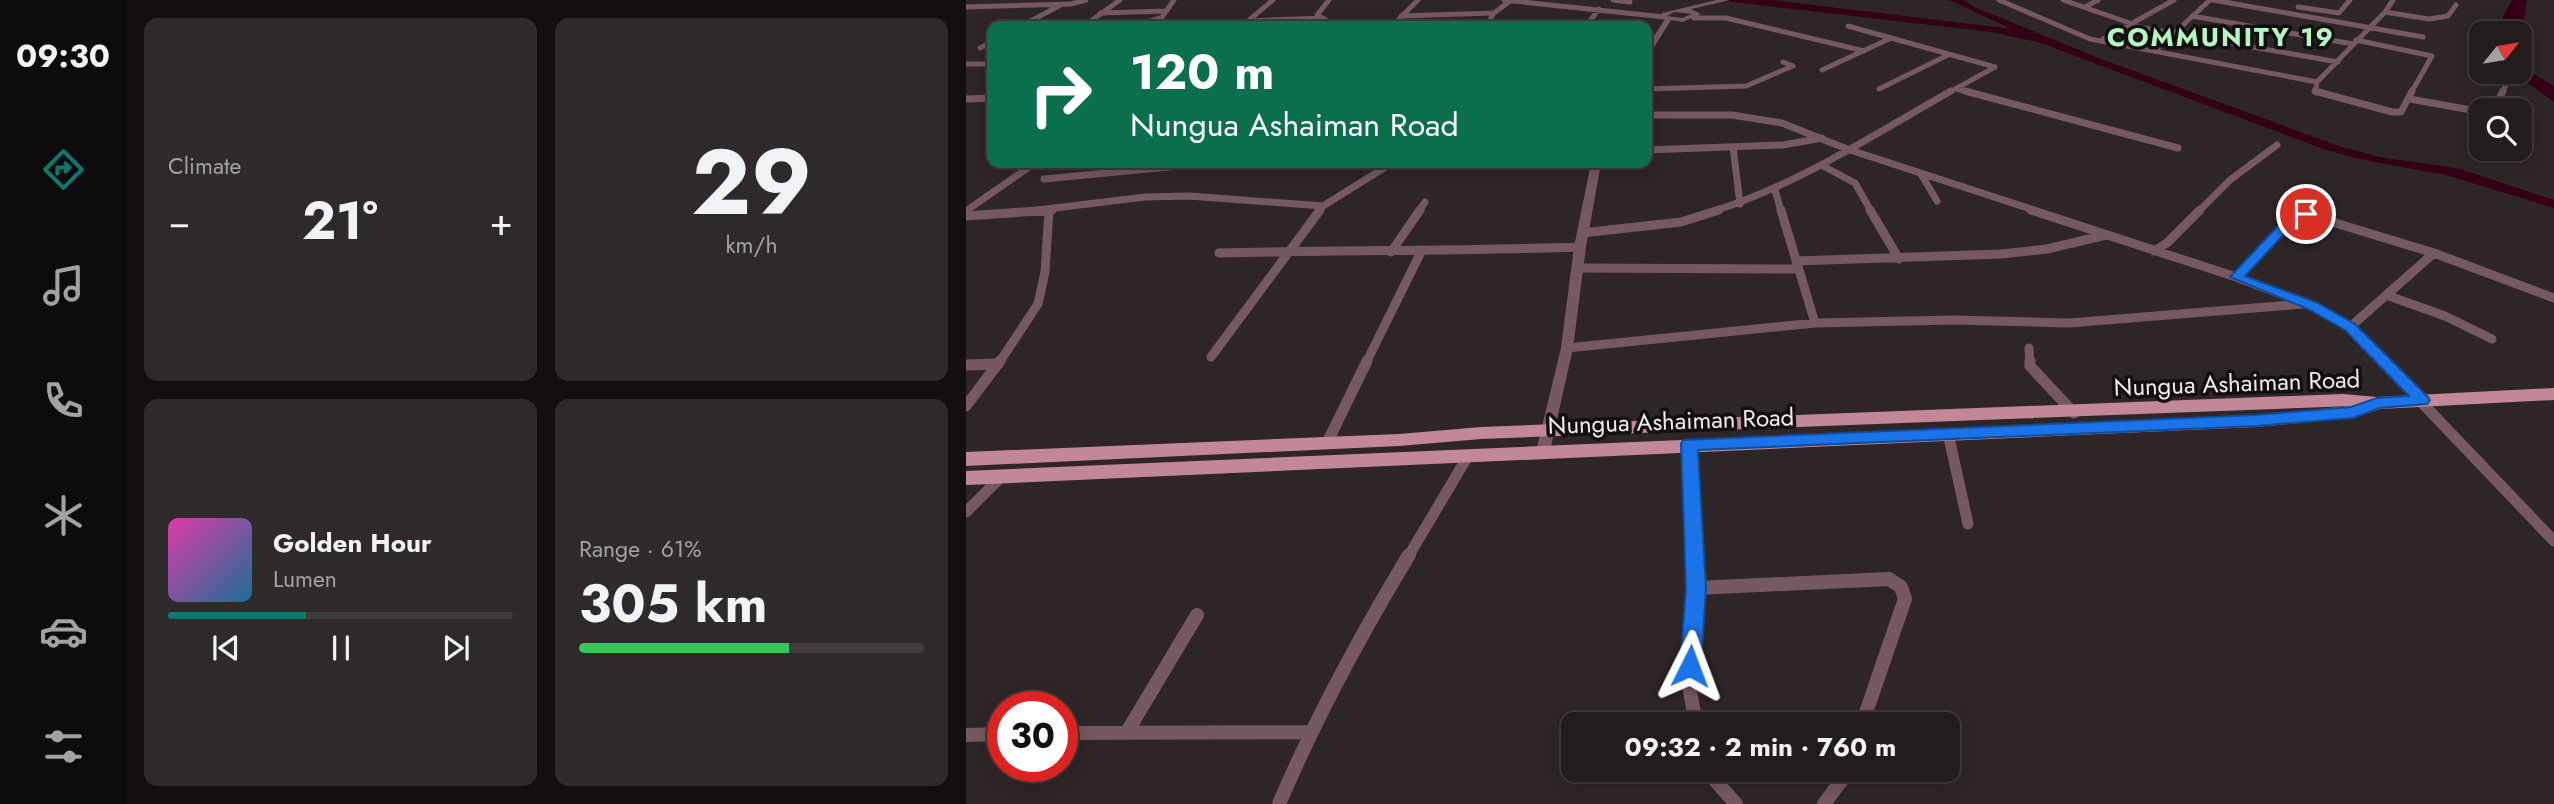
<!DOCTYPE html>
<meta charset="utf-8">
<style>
:root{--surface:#221c1d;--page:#2e292a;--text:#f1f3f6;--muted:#a2a1a4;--line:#3f3a3b;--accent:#0f766e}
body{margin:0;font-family:Jost,sans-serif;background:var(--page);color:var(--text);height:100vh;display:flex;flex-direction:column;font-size:26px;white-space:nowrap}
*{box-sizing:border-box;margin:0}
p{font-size:23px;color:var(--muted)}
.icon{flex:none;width:38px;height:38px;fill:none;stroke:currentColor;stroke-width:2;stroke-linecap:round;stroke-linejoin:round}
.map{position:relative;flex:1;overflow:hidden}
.panel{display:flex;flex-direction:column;gap:18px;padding:18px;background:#130f10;width:840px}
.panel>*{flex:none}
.hud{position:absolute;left:21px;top:21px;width:665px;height:147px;border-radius:14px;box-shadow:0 4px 18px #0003,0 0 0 2px var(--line);background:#0b6e4f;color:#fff;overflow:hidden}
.needle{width:46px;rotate:60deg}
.buttons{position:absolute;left:1503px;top:21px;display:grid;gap:14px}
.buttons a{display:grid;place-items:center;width:63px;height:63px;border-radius:14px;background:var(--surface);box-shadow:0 4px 18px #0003,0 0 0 2px var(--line);font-size:35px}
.speed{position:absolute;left:21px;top:691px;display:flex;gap:14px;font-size:35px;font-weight:700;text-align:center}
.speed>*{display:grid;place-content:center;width:91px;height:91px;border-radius:50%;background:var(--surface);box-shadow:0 4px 18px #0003,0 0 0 2px var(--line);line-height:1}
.speed .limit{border:10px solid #d22;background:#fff;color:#111}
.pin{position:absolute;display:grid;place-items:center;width:60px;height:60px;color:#fff;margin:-30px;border:4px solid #fff;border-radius:50%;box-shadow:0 2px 7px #0007}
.me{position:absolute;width:77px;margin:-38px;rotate:3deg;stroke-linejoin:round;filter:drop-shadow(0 0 5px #0008)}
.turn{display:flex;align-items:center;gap:24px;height:147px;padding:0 28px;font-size:32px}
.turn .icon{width:91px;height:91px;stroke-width:2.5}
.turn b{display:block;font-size:49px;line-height:60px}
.big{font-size:52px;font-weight:700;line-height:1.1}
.panel .tile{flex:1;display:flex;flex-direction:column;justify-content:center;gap:10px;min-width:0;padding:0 24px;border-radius:14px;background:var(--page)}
.panel .dial{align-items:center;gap:0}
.dial b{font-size:91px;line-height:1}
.song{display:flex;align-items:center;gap:21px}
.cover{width:84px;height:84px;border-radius:10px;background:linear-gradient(135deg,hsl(320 70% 55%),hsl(200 70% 35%))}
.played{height:7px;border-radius:4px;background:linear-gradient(90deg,var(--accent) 40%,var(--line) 40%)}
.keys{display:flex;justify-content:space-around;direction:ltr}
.heat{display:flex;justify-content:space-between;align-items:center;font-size:38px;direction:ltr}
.charge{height:10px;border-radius:5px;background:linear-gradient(90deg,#34c759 61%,var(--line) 0)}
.panel .tiles{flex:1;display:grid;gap:18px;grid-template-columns:repeat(2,1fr)}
.trip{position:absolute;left:595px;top:712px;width:399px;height:70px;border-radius:14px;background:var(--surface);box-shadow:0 4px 18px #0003,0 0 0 2px var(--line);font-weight:700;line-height:70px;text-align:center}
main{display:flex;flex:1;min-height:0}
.tab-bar{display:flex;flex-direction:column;width:126px;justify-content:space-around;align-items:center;background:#0e0b0c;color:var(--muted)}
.tab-bar .icon{width:49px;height:49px}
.tab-bar .current{color:var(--accent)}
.tab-bar b{font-size:32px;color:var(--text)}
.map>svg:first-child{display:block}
.water{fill:#340015}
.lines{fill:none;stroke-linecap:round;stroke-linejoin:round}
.minor-far4{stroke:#765860;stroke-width:5}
.minor-far3{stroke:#765860;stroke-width:7}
.minor-far2{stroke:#765860;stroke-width:9}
.minor-far1{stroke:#765860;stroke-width:11}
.minor{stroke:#765860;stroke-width:14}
.tertiary{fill:#765860;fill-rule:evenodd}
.primary{fill:#c38898;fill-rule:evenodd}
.route{fill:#1a73e8;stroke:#114b97;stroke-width:2}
.labels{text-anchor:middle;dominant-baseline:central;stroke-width:7;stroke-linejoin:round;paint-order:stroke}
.street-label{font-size:24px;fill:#f1ebed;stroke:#130f10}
.far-district-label{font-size:26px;font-weight:bold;letter-spacing:2px;fill:#b2f7c2;stroke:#130f10}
</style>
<main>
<nav class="tab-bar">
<b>09:30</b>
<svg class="icon current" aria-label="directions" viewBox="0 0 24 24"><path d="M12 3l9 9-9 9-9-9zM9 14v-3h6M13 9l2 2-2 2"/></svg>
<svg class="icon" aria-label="music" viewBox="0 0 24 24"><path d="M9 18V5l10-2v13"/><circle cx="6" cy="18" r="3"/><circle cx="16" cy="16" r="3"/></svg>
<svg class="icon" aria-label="phone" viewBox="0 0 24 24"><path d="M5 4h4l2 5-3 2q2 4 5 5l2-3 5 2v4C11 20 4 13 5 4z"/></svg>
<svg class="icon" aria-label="climate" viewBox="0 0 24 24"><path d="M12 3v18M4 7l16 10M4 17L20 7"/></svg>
<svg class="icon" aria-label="car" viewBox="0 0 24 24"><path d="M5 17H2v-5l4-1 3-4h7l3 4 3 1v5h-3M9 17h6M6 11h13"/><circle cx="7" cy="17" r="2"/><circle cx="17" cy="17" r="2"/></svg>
<svg class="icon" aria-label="filters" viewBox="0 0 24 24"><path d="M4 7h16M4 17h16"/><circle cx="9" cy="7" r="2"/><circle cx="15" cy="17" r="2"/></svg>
</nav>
<section class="panel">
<div class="tiles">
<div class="tile"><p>Climate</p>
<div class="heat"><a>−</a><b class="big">21°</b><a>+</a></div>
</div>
<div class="tile dial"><b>29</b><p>km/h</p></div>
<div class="tile">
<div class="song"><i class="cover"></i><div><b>Golden Hour</b><p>Lumen</p></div></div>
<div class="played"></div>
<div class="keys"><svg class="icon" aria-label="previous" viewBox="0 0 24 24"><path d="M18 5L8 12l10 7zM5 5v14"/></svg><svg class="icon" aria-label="pause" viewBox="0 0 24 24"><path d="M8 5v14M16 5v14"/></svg><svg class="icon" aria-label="next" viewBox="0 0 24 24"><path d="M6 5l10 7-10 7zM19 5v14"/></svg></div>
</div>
<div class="tile"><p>Range · 61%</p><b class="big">305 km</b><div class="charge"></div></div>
</div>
</section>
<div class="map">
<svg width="1588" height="804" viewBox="0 0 1588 804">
<rect width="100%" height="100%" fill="#2e2527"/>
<path class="water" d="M750,0H806L1046,29L983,0H998L1008,7L1135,59L1373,146L1413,157L1491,168L1588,200V208L1480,175L1393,159L1357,149L1072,42L1025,32Z
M1546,0H1561L1554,44V33H1535L1537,17Z
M1554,66L1588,86V102L1547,72H1554Z"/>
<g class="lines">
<path class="minor-far4" d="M538,0L698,17
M647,0L664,2
M1033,0L1124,39L1351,82L1419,12L1427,0
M1097,0L1178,28L1372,62
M1247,0L1457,37
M0,7L105,4L120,0
M1119,7L1132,0
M1332,7L1373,13L1384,0
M1419,12L1463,19L1482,16L1490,5
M134,13L201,11
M435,16L528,13
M1226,16L1387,44
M728,18H760L898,51
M282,21L357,18
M175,24L196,17L208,0
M55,26L93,6
M118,26L154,0
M276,26L307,0
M359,26L360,20L351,15L363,0
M426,26L452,0
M520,26L528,13L544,1
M620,26L633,9
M882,26L1029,67L982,93
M1390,40L1466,56L1445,93
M1134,41L1208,0
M14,48L26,42
M1189,51L1244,0
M0,64H26
M856,70L923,39
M1351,82L1349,92L1351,93
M681,89L780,86L827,66L817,62
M913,89L982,55
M990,89L1006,93
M1536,93L1542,81"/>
<path class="minor-far3" d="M999,91L1212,148
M1349,91L1426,112H1435L1446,91
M0,99L26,98
M1444,99L1516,112
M1528,110L1537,91
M681,115H766L816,123L881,149L1071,211
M767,147L774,204
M681,150L817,145L856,138
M385,163L423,166
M857,166L889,183L905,211
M955,174L971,201
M78,179L245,163
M809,190L815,211
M0,211L69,163
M64,211L179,197L223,196L357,206
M353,211L357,206L426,163
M453,211L459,202
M748,211C833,184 907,135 985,91
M1233,211L1264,180L1311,145"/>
<path class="minor-far2" d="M815,210L849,323
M904,210L933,259
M1065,210L1270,277L1347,306L1384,327L1418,363
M0,216L86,210
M616,233L715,222L753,210
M1188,251L1201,243L1234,210
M425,252L454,210
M253,253C373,250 494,251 614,247
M830,261L1035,254L1081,249L1140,235
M612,268L831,269
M1270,277L1330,215L1340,214L1468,253L1588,298
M1420,295L1479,316L1526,339
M1384,327L1468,253
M601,348L849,323L989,320L1103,323L1338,304
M1063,348L1064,363
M245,357L354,210
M33,363L72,304L79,272L83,210
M400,363L455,252"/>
<path class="minor-far1" d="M1064,361V366L1108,413
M1416,361L1588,541
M0,365L32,364
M0,406L34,361
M982,433L1002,524
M361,443L401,361
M723,445L728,557
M0,512L36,476
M442,557L502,456"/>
<path class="minor" d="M728,555L730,588L723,686L730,724
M730,588L923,579L935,587L939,599L896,724
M161,732L231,615
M96,733L344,732
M0,735L37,734
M744,770L747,778L770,804
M313,804C350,717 394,636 443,555
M858,804L875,781L879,770"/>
<path class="tertiary" d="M751,0H764L725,9L735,14L717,22L705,20L684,54H681V47L699,19L695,17L696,13ZM709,12L726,14L716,18L701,16Z
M625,163H635L620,247L607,348L584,451L577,456L570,451L595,348L608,247Z"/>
<path class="primary" d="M1588,388V400L1414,409L1387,418L1290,427L0,485V471L1290,415L1385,406L515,439L433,446L0,466V452L433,434L515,427L1377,394L1411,397Z"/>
</g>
<path class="route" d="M1340,210L1344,211V216L1333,218L1279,276L1352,303L1389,324L1461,396L1464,400L1461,404L1413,408L1387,418L1290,426L732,450L740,588L735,666L732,672L724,675L717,672L714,666L720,588L715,444L717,440L1290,415L1385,407L1411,398L1443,396L1379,330L1342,309L1264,277L1325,212Z"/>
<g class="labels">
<g class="street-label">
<text transform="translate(1271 383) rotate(-2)">Nungua Ashaiman Road</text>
<text transform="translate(705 421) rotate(-2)">Nungua Ashaiman Road</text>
</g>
<g class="far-district-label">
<text x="1255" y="37">COMMUNITY 19</text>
</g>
</g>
</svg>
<div class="buttons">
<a><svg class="needle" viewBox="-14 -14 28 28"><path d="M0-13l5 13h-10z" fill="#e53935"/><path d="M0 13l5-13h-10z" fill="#a2a1a4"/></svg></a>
<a><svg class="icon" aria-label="search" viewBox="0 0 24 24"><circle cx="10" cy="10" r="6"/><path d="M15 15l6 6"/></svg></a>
</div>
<div class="speed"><div class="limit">30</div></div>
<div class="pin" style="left:1340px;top:214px;background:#d93025"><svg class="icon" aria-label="arrive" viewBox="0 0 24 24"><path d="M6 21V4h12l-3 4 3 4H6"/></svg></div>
<svg class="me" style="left:724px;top:666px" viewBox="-20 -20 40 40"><path d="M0-17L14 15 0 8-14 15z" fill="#1a73e8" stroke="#fff" stroke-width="4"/></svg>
<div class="trip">09:32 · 2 min · 760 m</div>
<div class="hud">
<div class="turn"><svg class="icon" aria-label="right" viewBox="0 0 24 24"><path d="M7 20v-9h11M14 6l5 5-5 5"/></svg><div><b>120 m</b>Nungua Ashaiman Road</div></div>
</div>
</div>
</main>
